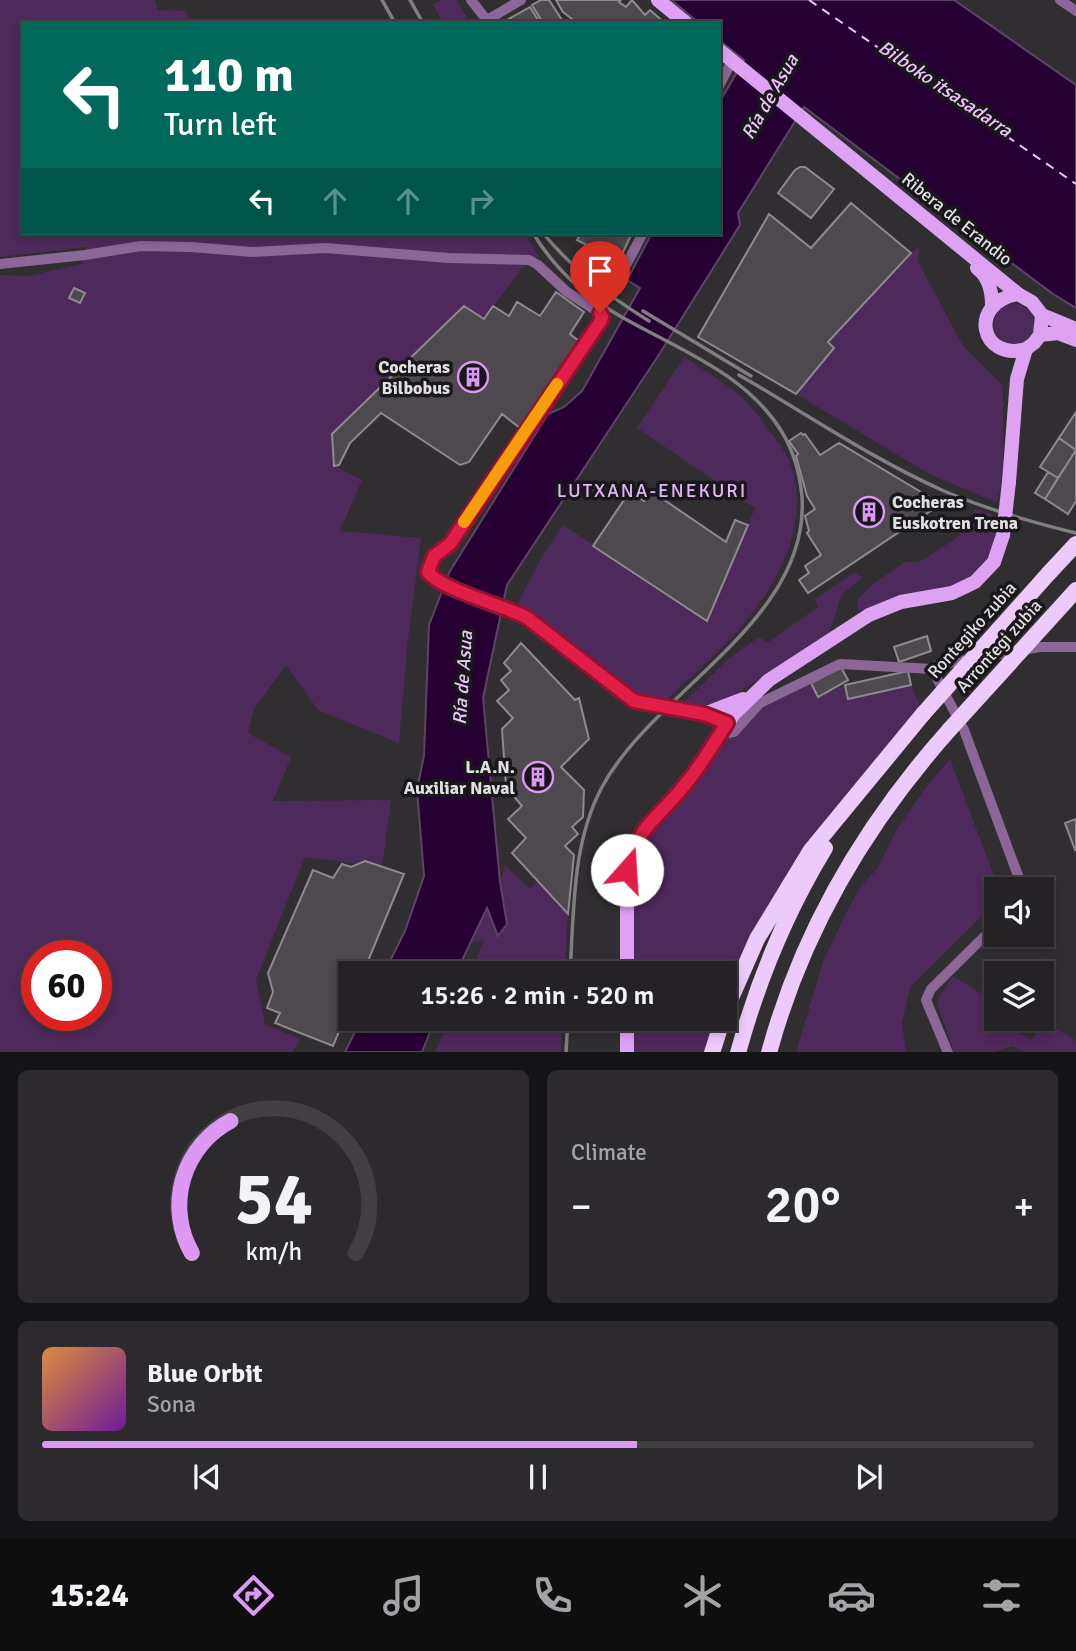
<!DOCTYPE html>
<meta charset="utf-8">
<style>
:root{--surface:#252226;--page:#2d2a2e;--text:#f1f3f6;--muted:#a3a4a7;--line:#423f43;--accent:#dc99f4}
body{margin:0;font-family:Signika,sans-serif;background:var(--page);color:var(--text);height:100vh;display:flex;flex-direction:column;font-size:26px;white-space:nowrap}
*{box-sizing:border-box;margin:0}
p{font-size:23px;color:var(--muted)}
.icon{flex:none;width:38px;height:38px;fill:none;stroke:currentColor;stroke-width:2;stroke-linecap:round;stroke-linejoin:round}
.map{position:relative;height:1052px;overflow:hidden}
.drawer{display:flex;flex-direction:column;gap:18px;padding:18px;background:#141315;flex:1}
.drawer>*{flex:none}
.guide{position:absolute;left:21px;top:21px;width:700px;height:214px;border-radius:0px;box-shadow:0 4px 10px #0003,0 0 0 2px var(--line);background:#00695c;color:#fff;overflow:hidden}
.buttons{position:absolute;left:984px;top:877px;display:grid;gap:14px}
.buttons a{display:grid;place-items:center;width:70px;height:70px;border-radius:0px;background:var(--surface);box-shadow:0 4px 10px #0003,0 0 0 2px var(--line);font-size:35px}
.speed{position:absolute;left:21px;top:940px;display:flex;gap:14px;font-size:35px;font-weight:700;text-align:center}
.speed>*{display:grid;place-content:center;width:91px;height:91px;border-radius:50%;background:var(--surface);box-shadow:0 4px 10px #0003,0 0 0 2px var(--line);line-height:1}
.speed .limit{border:10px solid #d22;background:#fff;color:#111}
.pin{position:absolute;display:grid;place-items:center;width:60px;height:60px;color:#fff;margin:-72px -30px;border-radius:50% 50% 50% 0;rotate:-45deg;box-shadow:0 0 7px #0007}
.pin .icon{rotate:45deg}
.me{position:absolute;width:77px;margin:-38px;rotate:19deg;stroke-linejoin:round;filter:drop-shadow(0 0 5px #0008)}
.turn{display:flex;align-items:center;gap:24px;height:147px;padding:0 28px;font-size:32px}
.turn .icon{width:91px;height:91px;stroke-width:2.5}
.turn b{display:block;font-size:49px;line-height:60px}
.lanes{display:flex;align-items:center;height:66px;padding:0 28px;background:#0003;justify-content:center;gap:35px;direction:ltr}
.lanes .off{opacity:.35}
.big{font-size:52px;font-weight:600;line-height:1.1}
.drawer .card{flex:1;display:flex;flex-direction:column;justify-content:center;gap:10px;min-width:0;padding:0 24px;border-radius:10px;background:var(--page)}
.drawer .dial{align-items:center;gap:0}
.dial svg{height:182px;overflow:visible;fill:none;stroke:var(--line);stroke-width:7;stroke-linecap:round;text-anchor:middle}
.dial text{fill:var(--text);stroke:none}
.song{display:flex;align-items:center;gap:21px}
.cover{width:84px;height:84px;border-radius:10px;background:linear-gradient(135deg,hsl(30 70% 55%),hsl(280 70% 35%))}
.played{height:7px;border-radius:4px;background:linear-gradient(90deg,var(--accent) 60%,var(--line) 60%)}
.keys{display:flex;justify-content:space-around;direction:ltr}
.heat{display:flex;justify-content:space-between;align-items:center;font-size:38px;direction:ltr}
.drawer .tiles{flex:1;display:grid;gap:18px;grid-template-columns:1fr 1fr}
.card:last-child{grid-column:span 2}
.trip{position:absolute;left:338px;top:961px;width:399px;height:70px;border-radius:0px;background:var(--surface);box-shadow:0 4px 10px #0003,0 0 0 2px var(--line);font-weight:600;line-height:70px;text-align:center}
.menu{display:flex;height:112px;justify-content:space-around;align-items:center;background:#0f0e0f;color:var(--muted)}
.menu .icon{width:49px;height:49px}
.menu .on{color:var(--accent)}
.menu b{font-size:32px;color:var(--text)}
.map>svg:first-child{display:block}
.green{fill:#4e295b;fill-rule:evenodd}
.water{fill:#260033;stroke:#5e4368;stroke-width:2}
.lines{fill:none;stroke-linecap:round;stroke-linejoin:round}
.ferry{stroke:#eec3fe;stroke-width:2;stroke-dasharray:9 7;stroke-linecap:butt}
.building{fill:#4d494e;stroke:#8e8a90;stroke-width:2}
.minor{stroke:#8a6797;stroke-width:10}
.major{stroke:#dda3f2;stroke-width:14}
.highway{stroke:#eccafa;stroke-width:16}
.rail{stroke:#817e82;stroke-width:3.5}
.minor-bridge{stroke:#8a6797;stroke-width:10}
.major-bridge{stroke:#dda3f2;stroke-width:14}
.highway-bridge{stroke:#eccafa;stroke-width:16}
.route-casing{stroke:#92132f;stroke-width:18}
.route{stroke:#e11d48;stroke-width:12}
.slow{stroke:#f59e0b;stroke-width:12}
.labels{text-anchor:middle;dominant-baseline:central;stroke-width:7;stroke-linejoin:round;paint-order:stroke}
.street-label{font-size:18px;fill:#e2dfe2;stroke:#181719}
.poi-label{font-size:18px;font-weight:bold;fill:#e2dfe2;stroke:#181719;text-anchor:end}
.water-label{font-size:19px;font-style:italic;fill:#eec3fe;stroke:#181719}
.neighbourhood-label{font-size:19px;letter-spacing:2px;fill:#e4b6f6;stroke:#181719}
</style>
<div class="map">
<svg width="1076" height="1053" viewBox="0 0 1076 1053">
<rect width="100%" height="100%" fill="#312e32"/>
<path class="green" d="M0,0H155L158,10L186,11L190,23H23V233H524L539,257L522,268L484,319L464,306L332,434L334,466L362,480L340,531L421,538L407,647L399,743L318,710L286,665L254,709L248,733L291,757L273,801L391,800L382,867L305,857L256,980L265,1024L301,1039L292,1052H0V275L28,276L82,264L87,247L0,257ZM37,956H96V1015H37Z
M441,0H457L470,23H443L433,5Z
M920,247L917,260L963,346L1003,386V478L997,502L931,475L796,394L828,342L911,253Z
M994 324a20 20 0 1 1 40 0a20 20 0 1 1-40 0Z
M684,357C702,369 720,379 737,393C749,403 759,416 768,429C775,438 784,449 789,460C809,510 789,563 759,604C733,642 696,672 663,703L634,701L513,611L544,553L563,525L708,620L755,508L637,428Z
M975,509L996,516L997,544L993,556L977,577L944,590L902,596L865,610L857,609V600L872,585L905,562H919L957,538Z
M855,572L862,578L842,594L829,633L736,694L712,705H681L726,661L759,637L767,643L818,607L815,599Z
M811,683L818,696L845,685L848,698L911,685L923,714L811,850L725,1014L724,973H627L632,849L720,734L760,703Z
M950,759L999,889H996V902L910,987L902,1024L906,1052H796L823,962L846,913L861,886L877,869L897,829L924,790Z
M505,865L530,889L538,881L568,914L565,973H471L484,940L470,943L488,907L491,914Z
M953,976L985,996L988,1013L1031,1040L1046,1022L1076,1041V1052H1025L1012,1046L995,1052H954L938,1006L939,997Z
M451,1018L562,1019L561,1052H435Z
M627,1019H723L712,1052L627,1053Z"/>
<path class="water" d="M671,0H954L1076,85V308L1053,294L804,107L738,213L740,225L660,353L507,585L483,698L500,882L507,924L498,936L487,908L456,973H384L405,931L424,876L417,789L424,756L429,625L450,571L548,414L564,407L582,391L640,288L627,280L652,233H719V103L744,60L719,40V23H699Z
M362,1018H435V1019L422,1052H345Z"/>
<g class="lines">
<path class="ferry" d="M809,0L1076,184"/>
</g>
<path class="building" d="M541,0H549L564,23H543L532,5Z
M556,0H621L619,2L626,7L632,0L645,15L650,10L665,23H577L563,12Z
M530,7L540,23H505V21Z
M800,167H805L834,189L811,218L778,193L795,170Z
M851,203L911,253L828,342L834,348L796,394L698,337L769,214L811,248Z
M581,233H632L617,265L599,255L600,252L577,240Z
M74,288L85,293L80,303L69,298Z
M556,292L584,312L570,334L579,341L520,428L502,414L469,462L460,465L381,413L350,443L339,465L334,466L332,434L464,306L484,319L493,306L509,316L517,302L540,316Z
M1076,412V450L1059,438Z
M801,433L803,435L805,434L820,455L839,443L941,504L808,593L799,580L809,573L805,566L821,555L807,533L809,531L805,516L815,509L807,496L796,456L798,454L789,441Z
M1059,438L1076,450L1058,478L1040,467Z
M1076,450V501L1068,514L1045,499Z
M1048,472L1058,478L1045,499L1035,493Z
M630,491L644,501L651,491L726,542L735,520L748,525L707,621L593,546Z
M927,636L931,651L899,662L894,647Z
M521,643L575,700L579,698L589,739L561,767L584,790L583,817L572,827L578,834L565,846L574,855L568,914L512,853L526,838L508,819L522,806L506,787L502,729L513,718L497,701L509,690L501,680L511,671L504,663Z
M841,667L848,680L818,697L811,683Z
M908,671L911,685L848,699L845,685Z
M1076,819V849L1075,850L1065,823Z
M365,861L404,874L363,973H350V1005L333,1046L275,1023L280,1013L267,1008L273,992L268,973L313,870L333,878L342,864L351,867Z"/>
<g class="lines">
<path class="minor" d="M471,0L489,23
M1060,0L1076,11
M487,20L521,0
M719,86L732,61
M0,264L85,255L141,246L191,247L252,252L325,248L449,258L529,260L538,265L567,292L600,313L602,317L450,544L434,556L428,572C442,592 501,603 525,617C569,643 602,694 652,706
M624,269L643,233
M932,669L964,730L1023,889
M689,712L704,714L727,723
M720,734L734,732L760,703L840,664L932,669L938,665L1040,647H1076
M948,1053L926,1000L931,989L996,925"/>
<path class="major" d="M658,0L686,23
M719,50L1018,294
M977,268C988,276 992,291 992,305
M1042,315L1076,329
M1040,335L1058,333L1076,340
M1009,482L1017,379L1026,349L1034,343L1040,335L1042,315L1032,302L1018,294C967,303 981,362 1026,349
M704,714L743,699
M627,973V870L632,849L641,832L688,782L734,714L769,680L869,615L901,602L952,593L975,582L994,562L1003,535
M627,1053V1018"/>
<path class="highway" d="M1049,573L1076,544
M724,1014L757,939L811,850L923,714
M712,1053L723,1018
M738,1053C758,980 786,912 825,848
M769,1053C802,931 867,822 950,729"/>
<path class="rail" d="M382,0L395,23
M410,0L423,23
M533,233C554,268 585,296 620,316C677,349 746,373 782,432C794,452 800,475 802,497C810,621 655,689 602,787C572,843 574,910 570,973
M543,233C573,270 609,296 649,321
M643,311L751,376
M739,375C807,414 872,459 944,491C986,509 1031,522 1076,533
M566,1053L568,1018"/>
<path class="minor-bridge" d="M652,706L689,712"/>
<path class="major-bridge" d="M1003,535L1009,482"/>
<path class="highway-bridge" d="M923,714L1049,573
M950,729L1076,590"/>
</g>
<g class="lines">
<g class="route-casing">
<path id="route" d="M600,313L602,317L600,322L450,544L434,556L428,572C440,589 504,606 526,617L634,701L704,714L727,723C714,743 702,764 687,782C660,818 639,822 627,870"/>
</g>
<use href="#route" class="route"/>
<path class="slow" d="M464,522L557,384"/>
</g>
<defs>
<g id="building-ring" transform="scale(1.575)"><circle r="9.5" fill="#181719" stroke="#dc99f4" stroke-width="1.5"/><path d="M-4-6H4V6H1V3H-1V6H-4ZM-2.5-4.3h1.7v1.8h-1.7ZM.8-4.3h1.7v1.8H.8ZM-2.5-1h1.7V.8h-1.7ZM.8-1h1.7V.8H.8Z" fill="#dc99f4"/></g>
</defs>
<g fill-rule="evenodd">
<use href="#building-ring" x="473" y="377"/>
<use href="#building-ring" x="869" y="512"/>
<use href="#building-ring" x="538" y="777"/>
</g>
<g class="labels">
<g class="street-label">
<text transform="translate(957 219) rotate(39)">Ribera de Erandio</text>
<text transform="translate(972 630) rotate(-48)">Rontegiko zubia</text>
<text transform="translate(999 646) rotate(-48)">Arrontegi zubia</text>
</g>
<g class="poi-label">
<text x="450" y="367">Cocheras<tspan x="450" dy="21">Bilbobus</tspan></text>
<text x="892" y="502" text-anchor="start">Cocheras<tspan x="892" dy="21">Euskotren Trena</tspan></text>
<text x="515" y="767">L.A.N.<tspan x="515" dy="21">Auxiliar Naval</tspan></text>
</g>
<g class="water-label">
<text transform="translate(945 89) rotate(34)">Bilboko itsasadarra</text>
<text transform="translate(770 97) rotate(-60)">Ría de Asua</text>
<text transform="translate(463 678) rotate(-86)">Ría de Asua</text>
</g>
<g class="neighbourhood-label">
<text x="652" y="491">LUTXANA-ENEKURI</text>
</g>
</g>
</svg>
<div class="buttons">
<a><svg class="icon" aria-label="sound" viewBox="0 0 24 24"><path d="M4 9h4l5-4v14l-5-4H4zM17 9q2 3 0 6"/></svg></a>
<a><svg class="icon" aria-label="layers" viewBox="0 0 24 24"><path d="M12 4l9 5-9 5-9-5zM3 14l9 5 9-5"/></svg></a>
</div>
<div class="speed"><div class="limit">60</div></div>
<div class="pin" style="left:600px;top:313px;background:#d93025"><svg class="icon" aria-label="arrive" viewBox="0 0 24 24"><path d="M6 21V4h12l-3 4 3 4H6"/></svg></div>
<svg class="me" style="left:627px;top:870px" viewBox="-20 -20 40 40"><circle r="19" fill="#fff"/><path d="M0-13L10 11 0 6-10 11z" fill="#e11d48"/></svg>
<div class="trip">15:26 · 2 min · 520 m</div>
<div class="guide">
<div class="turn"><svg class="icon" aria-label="left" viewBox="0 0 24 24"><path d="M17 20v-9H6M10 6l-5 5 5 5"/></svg><div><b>110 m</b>Turn left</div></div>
<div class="lanes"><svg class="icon" aria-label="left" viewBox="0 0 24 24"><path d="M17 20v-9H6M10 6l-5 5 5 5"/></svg><svg class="icon off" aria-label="ahead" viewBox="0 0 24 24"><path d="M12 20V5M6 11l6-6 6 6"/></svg><svg class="icon off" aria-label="ahead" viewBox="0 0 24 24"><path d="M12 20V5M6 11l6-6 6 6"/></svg><svg class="icon off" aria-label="right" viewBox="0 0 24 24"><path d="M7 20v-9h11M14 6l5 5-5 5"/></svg></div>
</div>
</div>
<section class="drawer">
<div class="tiles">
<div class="card dial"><svg viewBox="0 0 100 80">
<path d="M14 69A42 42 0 1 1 86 69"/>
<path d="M14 69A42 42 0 0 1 31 11" stroke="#dc99f4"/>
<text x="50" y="56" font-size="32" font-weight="700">54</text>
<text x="50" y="72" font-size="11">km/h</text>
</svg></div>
<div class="card"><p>Climate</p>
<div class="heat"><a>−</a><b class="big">20°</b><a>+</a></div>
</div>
<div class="card">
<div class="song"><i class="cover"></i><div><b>Blue Orbit</b><p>Sona</p></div></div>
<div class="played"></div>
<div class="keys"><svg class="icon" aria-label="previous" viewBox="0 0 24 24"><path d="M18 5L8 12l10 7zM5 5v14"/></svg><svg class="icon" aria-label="pause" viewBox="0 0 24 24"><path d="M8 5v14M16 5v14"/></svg><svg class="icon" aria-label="next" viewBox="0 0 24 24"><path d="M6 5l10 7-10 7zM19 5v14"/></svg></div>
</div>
</div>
</section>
<nav class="menu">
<b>15:24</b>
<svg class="icon on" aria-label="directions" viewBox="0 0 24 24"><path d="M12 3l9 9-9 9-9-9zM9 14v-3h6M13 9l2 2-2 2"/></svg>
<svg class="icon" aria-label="music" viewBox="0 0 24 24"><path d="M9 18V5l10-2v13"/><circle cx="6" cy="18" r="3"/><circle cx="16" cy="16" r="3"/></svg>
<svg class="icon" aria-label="phone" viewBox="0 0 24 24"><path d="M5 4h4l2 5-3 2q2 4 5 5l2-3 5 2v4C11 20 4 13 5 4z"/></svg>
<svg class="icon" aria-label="climate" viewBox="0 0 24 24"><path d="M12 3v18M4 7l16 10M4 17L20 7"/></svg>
<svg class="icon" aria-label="car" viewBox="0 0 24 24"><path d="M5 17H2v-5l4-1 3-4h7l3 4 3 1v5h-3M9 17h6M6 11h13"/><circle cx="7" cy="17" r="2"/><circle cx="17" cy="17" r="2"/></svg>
<svg class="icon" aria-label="filters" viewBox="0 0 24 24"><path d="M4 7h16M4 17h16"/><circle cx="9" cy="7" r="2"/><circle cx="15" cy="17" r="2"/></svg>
</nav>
